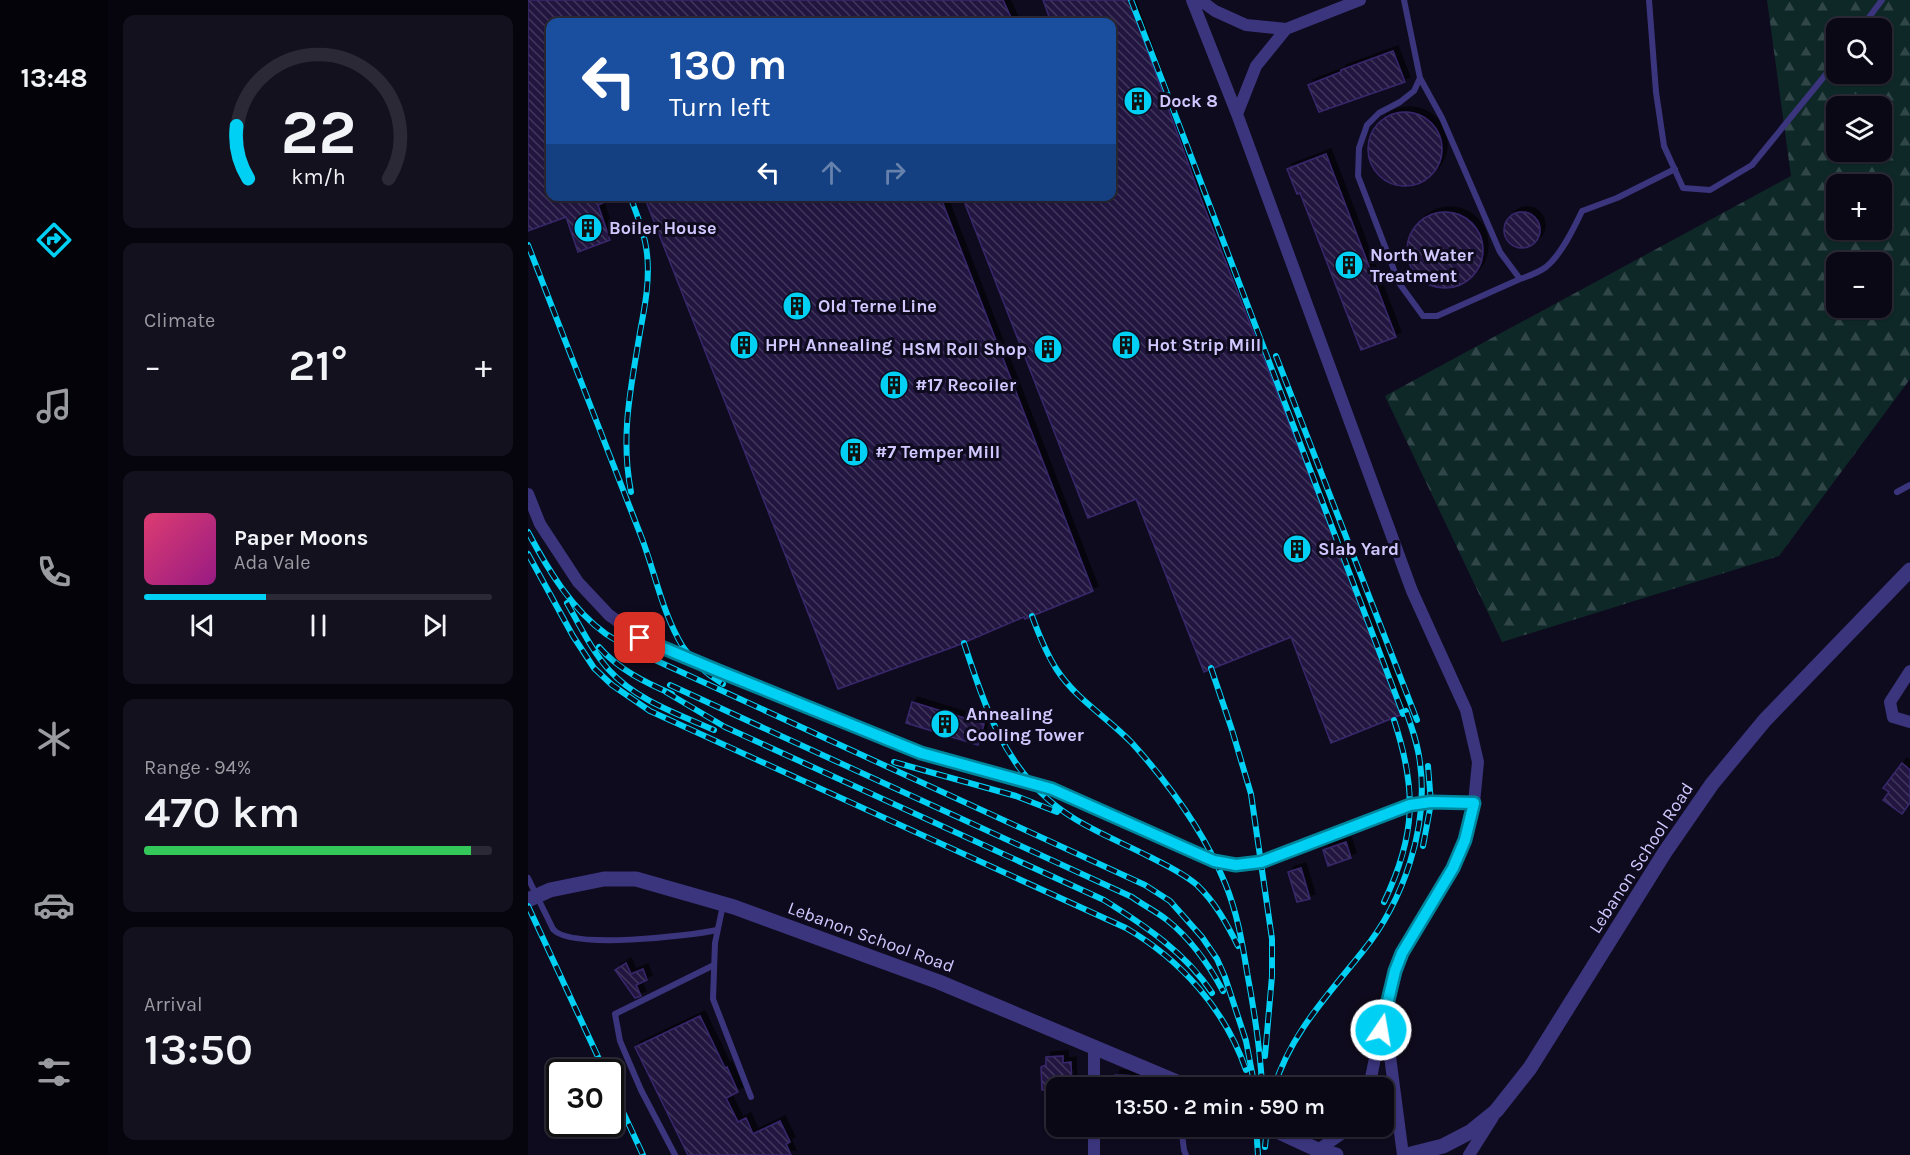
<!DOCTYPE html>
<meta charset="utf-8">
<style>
:root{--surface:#0b0816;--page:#14111f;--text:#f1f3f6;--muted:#9a9aa1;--line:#2b2935;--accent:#00d0f3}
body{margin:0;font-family:Karla,sans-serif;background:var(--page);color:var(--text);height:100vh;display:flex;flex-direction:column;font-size:22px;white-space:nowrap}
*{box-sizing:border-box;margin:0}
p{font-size:20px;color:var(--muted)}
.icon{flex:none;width:33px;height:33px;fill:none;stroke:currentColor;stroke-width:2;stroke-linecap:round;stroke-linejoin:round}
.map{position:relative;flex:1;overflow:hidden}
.panel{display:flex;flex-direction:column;gap:15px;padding:15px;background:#06040c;width:420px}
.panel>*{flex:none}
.banner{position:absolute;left:18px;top:18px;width:570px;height:183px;border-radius:12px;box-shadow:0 2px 4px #0004,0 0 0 2px var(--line);background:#1a4fa0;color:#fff;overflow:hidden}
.buttons{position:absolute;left:1298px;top:18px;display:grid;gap:12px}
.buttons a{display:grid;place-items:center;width:66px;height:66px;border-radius:12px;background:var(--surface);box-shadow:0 2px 4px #0004,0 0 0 2px var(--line);font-size:30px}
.speed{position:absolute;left:18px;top:1059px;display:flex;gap:12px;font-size:30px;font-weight:700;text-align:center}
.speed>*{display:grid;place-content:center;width:78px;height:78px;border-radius:50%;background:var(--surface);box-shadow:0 2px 4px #0004,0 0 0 2px var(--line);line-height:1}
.speed .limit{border:3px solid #111;border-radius:9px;background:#fff;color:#111}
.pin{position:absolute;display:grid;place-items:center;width:51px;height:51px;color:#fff;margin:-26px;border-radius:12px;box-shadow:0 3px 9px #0006}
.me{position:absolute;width:66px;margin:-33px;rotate:12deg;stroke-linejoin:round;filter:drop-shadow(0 0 4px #0008)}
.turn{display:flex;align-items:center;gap:21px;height:126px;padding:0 24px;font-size:27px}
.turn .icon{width:78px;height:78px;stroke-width:2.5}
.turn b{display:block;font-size:42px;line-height:51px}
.lanes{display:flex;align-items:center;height:57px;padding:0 24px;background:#0003;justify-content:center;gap:30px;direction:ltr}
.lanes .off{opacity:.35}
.big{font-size:45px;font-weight:600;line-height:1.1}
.panel .card{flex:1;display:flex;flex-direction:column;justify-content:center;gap:9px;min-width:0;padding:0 21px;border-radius:12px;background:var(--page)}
.panel .dial{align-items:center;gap:0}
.dial svg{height:156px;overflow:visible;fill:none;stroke:var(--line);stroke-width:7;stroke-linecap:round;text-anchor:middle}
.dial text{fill:var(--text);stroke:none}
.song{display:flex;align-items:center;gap:18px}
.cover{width:72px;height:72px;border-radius:9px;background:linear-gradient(135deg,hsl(340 70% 55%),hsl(310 70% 35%))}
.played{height:6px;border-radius:3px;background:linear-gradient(90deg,var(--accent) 35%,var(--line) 35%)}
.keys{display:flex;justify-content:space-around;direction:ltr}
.heat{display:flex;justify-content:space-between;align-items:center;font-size:33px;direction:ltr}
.charge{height:9px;border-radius:4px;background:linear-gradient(90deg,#34c759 94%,var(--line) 0)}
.trip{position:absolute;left:518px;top:1077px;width:348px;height:60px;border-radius:12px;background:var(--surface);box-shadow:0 2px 4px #0004,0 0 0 2px var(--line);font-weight:600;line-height:60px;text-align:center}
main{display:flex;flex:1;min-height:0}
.tabs{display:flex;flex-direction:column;width:108px;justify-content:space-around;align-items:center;background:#040309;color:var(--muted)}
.tabs .icon{width:42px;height:42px}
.tabs .selected{color:var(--accent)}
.tabs b{font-size:27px;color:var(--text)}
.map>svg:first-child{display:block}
.forest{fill:url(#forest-firs);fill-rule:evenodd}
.building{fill:url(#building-back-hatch);stroke:#39286c;stroke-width:1.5;filter:url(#shadow)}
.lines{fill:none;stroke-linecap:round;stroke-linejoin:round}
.service{stroke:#3b357e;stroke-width:6}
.minor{stroke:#3b357e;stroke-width:12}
.tertiary{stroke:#3b357e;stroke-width:15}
.rail-casing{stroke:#00d0f3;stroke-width:6}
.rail{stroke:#0f0b1e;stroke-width:4;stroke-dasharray:11;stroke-linecap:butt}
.service-bridge{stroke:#3b357e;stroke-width:6}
.route-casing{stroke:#00879e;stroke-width:15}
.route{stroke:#00d0f3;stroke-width:10}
.labels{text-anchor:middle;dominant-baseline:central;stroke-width:6;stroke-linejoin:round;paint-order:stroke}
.poi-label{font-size:18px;font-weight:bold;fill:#d1c8ff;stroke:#0f0b1e;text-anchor:start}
.street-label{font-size:18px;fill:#d1c8ff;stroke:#0f0b1e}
</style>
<main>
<nav class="tabs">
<b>13:48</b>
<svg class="icon selected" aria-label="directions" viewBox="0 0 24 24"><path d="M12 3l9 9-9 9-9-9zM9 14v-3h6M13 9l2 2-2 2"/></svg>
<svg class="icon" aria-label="music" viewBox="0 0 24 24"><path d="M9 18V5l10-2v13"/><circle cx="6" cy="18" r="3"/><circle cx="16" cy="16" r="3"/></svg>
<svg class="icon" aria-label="phone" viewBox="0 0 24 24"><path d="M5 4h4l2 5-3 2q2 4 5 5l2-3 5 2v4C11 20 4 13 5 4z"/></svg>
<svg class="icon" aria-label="climate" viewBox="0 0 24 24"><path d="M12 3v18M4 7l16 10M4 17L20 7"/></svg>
<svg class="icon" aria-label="car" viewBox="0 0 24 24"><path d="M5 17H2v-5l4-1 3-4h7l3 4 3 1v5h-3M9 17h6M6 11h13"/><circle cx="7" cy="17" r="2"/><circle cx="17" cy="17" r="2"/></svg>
<svg class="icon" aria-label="filters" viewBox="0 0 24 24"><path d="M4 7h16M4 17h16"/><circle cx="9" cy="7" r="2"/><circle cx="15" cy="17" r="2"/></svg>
</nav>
<section class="panel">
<div class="card dial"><svg viewBox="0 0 100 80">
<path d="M14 69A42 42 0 1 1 86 69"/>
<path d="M14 69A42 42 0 0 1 8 42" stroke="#00d0f3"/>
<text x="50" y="56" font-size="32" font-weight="700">22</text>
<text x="50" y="72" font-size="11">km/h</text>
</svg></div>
<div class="card"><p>Climate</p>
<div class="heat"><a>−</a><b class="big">21°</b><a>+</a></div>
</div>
<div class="card">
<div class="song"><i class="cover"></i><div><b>Paper Moons</b><p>Ada Vale</p></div></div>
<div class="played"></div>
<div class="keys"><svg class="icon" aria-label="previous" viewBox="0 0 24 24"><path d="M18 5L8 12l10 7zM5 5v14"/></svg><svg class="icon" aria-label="pause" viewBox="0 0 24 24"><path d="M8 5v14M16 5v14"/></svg><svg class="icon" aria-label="next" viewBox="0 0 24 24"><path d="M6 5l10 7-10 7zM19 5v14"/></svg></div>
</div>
<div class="card"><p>Range · 94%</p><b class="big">470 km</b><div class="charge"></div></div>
<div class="card"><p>Arrival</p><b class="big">13:50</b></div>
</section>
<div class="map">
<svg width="1382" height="1155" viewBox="0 0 1382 1155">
<defs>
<pattern id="forest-firs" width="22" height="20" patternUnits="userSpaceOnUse" patternTransform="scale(1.5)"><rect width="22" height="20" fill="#0e2828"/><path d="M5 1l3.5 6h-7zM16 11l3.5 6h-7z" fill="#304648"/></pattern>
<pattern id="building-back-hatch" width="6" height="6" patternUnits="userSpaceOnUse" patternTransform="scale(1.5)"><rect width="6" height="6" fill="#21173f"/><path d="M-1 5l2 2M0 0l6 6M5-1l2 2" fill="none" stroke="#40375c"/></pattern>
<filter id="shadow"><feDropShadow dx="5" dy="-5" stdDeviation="0" flood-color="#0009"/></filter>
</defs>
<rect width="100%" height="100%" fill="#0f0b1e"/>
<path class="forest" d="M1239,0H1382V379L1251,556L974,642L857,396L1263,176ZM1308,28H1353V74H1308ZM1308,106H1353V152H1308ZM1308,184H1353V230H1308ZM1308,262H1353V308H1308Z"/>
<path class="building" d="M0,0H475L485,22H22V196L88,197L70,205L82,240L50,252L38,217L0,231Z
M515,0H601L673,199L875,714L803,743L763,637L676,672L608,499L560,518L434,196H584V22H523Z
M865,51L877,82L791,112L780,85L813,72V70Z
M840 149a37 37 0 1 1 74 0a37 37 0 1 1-74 0Z
M798,154L868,337L833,350L772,193L769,194L759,169Z
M116,196H412L565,591L497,619L496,617L428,646L310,689Z
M976 230a18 18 0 1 1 36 0a18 18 0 1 1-36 0Z
M879 250a38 38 0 1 1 76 0a38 38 0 1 1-76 0Z
M384,702L456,724L450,745L378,723Z
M1374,763L1382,770V803L1374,814L1355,800L1361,792L1355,788Z
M818,842L823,858L800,866L795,850Z
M773,868L782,899L769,902L760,872Z
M98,963L103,974L115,969L119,980L108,985L113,996L107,998L87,970Z
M172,1016L197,1068L199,1067L210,1092L198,1098L210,1122L218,1118L225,1134L252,1121L262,1142L258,1144L263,1155H160L107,1047Z
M535,1056V1063L543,1062L544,1088L514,1090L513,1067L518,1065V1057Z
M587,1075L610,1076L615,1078L614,1088H587Z"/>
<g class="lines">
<path class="service" d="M876,0L892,78L886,91L872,102L851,113L839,125L831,148L830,176L871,283L895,316H909L992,279
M1121,0L1128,92L1136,146L1155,188L1182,190L1224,165L1308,62
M1333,28L1354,0
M892,78L914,118L972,252L992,279C1001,276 1010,273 1018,267C1033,255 1046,228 1054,211L1089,198L1147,169
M1369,492L1382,485
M195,905L187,943L185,999L223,1097
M25,929C41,950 162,936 189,930
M653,1126L656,1150L658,1155
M147,1155L113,1090L92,1041L87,1014L186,965"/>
<path class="minor" d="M672,0L687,11L718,25L758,29L832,0
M709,114L728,66L758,29
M0,494L12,524L50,582L81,615L112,637L167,661L393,753L524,789L686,861L708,865L733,862L882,805L903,803H946L950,762L938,710L884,591L709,114L664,0
M1382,671L1362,702L1365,717L1382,722
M858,1026L875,1155
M566,1046V1088
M841,1088L856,1013L874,953L925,868L937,840L946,803
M566,1126V1155
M790,1150L813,1134L819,1126
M941,1155L965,1117"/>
<path class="tertiary" d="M0,900L22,890L76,879H108L206,907L411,982L663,1088
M738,1126L790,1150L808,1155
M879,1155L915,1146L942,1132L968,1111L1002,1068L1137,852L1184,784L1237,720L1382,570"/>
<g class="rail-casing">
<path id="rail" d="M603,0L634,80L875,714L878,711C884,728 890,745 892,763C901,827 875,902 835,951C801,994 762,1034 746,1088
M102,196C109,215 117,234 119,254C122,280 117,306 112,332C103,388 92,435 103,492
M0,245C38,342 75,439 113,536C127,572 134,613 155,647C165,662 180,675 195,684
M748,356L889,720
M0,532C19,568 44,610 78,634C93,644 111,651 127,660L617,885L642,901L674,937L689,959L697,977L718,1041L727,1088
M0,554L45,636L66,668L84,685L122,711L598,928C653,960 697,1009 718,1070
M39,603C52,626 64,651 81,670C108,700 150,714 186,730
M504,616C511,635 518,653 529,670C548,699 580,718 604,743C641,784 676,832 697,883C709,912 714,941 719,972C726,1009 732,1047 734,1085
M436,643C456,703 473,759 522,801C551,826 589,840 622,857C638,865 655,873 669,885C687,902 699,924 710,946
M71,647C90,669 118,683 144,694
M683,668L704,730L723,794L744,939V976L737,1056
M142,685L604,897C615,905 629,912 639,920C663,939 681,965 695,991
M138,692L197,727L576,900C616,925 658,953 684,993
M366,762L488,796L529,812
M895,846L903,803L900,766
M856,902C888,835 889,790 866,720
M0,906L77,1072
M82,1084L115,1155
M728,1126L730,1155
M737,1147L739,1126"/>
</g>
<use href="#rail" class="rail"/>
<path class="service-bridge" d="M0,878L25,929"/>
</g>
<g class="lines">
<g class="route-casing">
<path id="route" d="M112,638L188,670L393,753L524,789L686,861L708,865L733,862L882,805L903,802L946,803L937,840L925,868L874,953L867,971L853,1030"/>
</g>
<use href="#route" class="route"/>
</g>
<defs>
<g id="building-disc" transform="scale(1.5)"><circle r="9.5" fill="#00d0f3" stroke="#0f0b1e"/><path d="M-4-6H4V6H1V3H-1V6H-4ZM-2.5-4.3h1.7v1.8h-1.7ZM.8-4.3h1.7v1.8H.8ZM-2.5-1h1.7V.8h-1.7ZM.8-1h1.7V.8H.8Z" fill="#111"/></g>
</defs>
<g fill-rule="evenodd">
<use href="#building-disc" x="610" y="101"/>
<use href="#building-disc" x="60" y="228"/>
<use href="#building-disc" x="821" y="265"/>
<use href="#building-disc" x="269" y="306"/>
<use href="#building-disc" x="216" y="345"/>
<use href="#building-disc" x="598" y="345"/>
<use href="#building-disc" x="520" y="349"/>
<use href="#building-disc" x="366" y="385"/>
<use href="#building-disc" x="326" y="452"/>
<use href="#building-disc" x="769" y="549"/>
<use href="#building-disc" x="417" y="724"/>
</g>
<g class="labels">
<g class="poi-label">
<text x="631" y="101">Dock 8</text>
<text x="81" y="228">Boiler House</text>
<text x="842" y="255">North Water<tspan x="842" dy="21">Treatment</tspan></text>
<text x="290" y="306">Old Terne Line</text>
<text x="237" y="345">HPH Annealing</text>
<text x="619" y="345">Hot Strip Mill</text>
<text x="499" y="349" text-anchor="end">HSM Roll Shop</text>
<text x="387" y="385">#17 Recoiler</text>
<text x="347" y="452">#7 Temper Mill</text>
<text x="790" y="549">Slab Yard</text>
<text x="438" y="714">Annealing<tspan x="438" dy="21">Cooling Tower</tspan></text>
</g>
<g class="street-label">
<text transform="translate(1113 858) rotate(-57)">Lebanon School Road</text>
<text transform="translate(343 937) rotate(20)">Lebanon School Road</text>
</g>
</g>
</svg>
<div class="buttons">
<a><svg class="icon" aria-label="search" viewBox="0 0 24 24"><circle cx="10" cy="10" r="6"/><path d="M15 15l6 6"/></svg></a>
<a><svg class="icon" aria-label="layers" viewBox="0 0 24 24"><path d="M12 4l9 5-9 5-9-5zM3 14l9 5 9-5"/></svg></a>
<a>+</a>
<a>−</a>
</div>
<div class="speed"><div class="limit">30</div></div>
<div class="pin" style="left:112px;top:638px;background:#d93025"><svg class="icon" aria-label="arrive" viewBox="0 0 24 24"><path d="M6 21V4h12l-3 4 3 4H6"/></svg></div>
<svg class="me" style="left:853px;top:1030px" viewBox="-20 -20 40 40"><circle r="17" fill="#00d0f3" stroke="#fff" stroke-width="3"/><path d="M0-11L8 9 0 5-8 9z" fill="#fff"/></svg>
<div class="trip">13:50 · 2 min · 590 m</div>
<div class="banner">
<div class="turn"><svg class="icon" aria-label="left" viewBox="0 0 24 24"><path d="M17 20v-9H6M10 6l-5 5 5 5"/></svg><div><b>130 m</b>Turn left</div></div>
<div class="lanes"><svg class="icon" aria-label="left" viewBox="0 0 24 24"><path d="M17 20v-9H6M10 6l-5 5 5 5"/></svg><svg class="icon off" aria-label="ahead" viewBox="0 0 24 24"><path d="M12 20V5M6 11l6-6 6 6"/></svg><svg class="icon off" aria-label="right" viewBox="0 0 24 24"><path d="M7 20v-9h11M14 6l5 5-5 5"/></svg></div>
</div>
</div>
</main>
